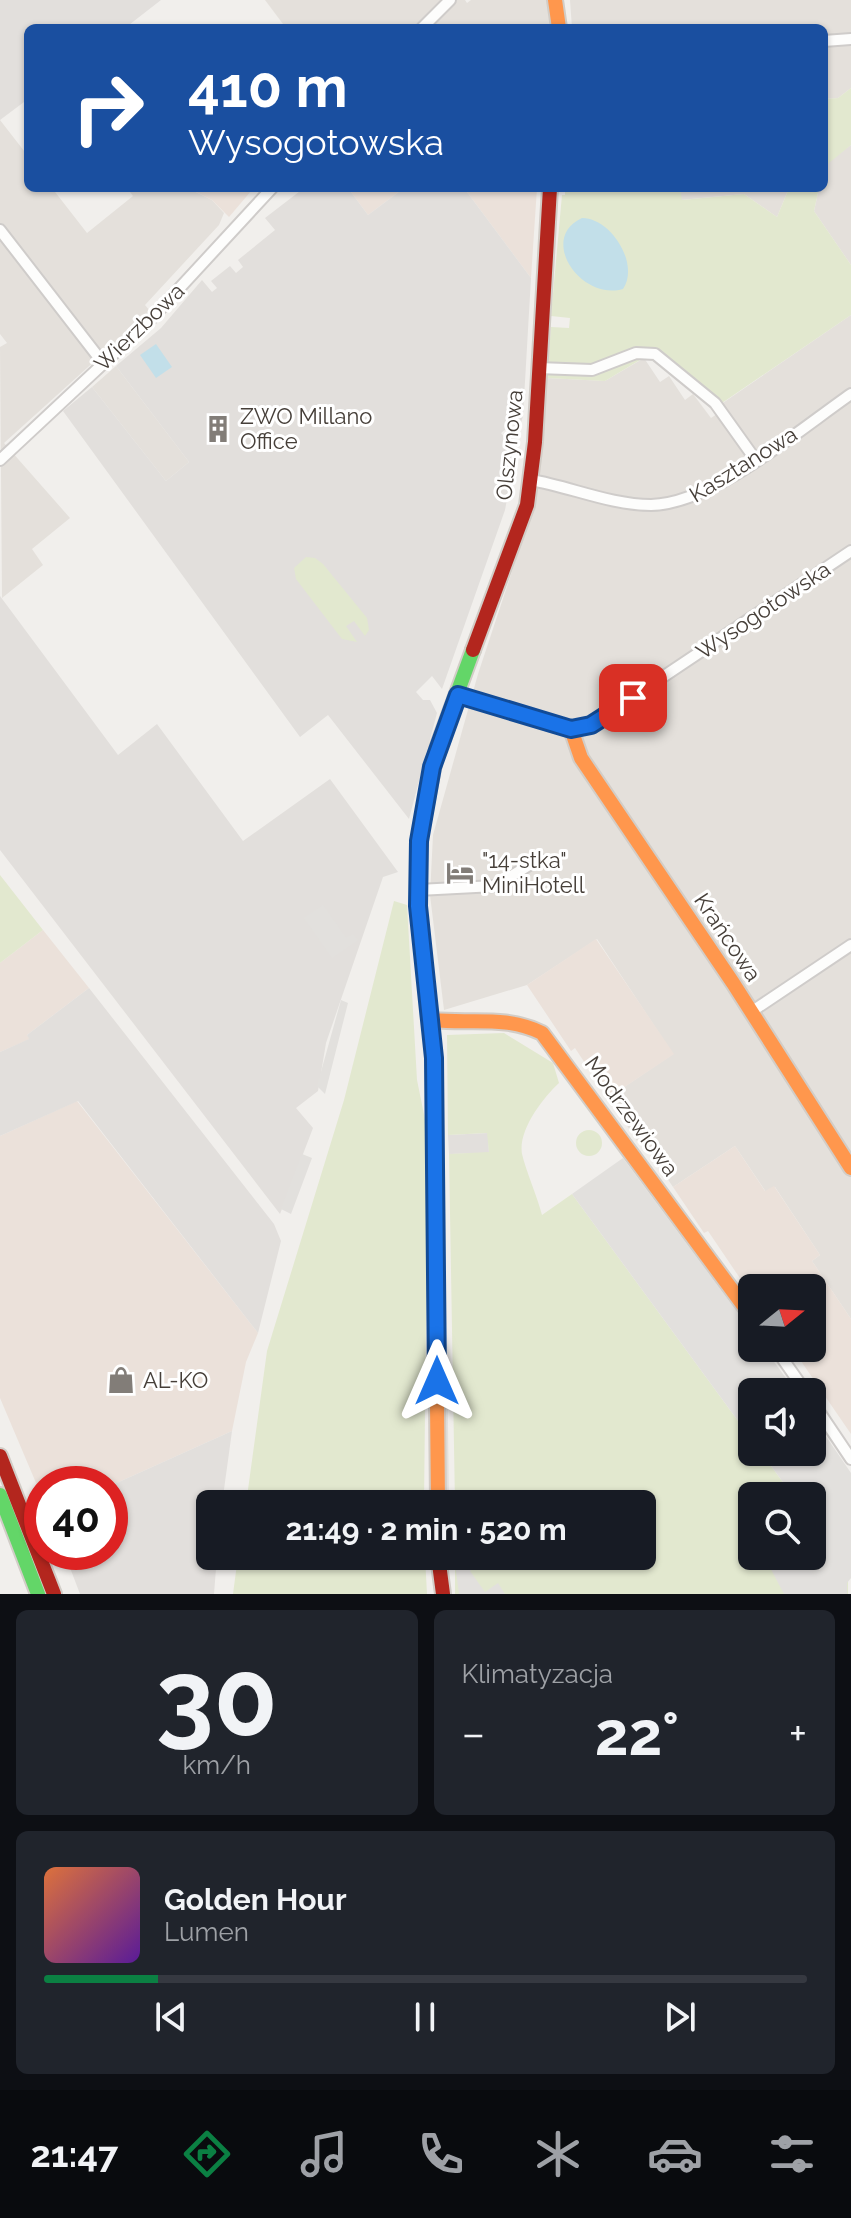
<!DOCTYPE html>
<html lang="pl">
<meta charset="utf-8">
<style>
:root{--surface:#171b24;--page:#20242c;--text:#f1f3f6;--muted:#9ea1a6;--line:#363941;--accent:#0b8043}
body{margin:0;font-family:Raleway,sans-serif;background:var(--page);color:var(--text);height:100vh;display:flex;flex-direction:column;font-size:30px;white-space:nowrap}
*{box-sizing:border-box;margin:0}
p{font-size:26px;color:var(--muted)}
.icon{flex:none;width:44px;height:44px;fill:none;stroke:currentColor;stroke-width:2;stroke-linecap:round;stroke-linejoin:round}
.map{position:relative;height:1594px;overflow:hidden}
.details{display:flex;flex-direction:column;gap:16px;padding:16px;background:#0d0f14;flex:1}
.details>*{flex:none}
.hud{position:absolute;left:24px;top:24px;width:804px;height:168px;border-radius:12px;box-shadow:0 2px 6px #0004;background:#1a4fa0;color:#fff;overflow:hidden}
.needle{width:52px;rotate:72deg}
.controls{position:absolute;left:738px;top:1274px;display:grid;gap:16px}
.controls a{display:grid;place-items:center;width:88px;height:88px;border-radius:12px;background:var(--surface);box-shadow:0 2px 6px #0004;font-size:40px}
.speed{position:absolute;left:24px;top:1466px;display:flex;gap:16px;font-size:40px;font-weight:700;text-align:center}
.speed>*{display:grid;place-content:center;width:104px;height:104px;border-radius:50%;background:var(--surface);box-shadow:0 2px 6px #0004;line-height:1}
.speed .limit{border:12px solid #d22;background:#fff;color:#111}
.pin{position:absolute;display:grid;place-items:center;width:68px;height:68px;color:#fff;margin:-34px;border-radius:16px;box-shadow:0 4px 12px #0006}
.me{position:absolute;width:88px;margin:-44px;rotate:0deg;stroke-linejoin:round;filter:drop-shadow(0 0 6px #0008)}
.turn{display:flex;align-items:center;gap:28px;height:168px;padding:0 32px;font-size:36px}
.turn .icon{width:104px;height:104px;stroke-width:2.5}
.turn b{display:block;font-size:56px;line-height:68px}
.big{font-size:60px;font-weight:700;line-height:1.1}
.details .card{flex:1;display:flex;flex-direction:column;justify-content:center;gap:12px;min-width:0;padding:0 28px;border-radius:12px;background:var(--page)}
.details .dial{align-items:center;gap:0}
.dial b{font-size:104px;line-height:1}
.song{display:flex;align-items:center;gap:24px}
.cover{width:96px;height:96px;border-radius:12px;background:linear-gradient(135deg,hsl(20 70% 55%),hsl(270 70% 35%))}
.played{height:8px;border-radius:4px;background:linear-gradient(90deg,var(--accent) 15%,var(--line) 15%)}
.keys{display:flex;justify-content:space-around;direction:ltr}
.heat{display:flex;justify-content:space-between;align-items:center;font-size:44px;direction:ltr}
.details .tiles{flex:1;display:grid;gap:16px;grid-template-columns:1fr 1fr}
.card:last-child{grid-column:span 2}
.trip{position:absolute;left:196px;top:1490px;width:460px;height:80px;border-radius:12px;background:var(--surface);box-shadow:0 2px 6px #0004;font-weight:700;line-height:80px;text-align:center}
.menu{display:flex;height:128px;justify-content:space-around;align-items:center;background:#090b0e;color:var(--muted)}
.menu .icon{width:56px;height:56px}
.menu .current{color:var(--accent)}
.menu b{font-size:36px;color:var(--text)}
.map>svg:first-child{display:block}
.residential{fill:#e4e0db}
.commercial{fill:#ebe1da}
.industrial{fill:#e2dfdc}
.green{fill:#e2e8cf}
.parking{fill:#e2e0dd}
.water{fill:#c2dfe9}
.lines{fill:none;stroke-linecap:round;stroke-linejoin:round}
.street-casing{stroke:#cfccca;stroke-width:14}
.fast-casing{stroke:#d2cdc7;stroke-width:18}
.slow-casing{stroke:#d2cdc7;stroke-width:18}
.jam-casing{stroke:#d2cdc7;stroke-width:18}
.street{stroke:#fdfdfc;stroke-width:10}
.fast{stroke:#63d668;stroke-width:14}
.slow{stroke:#ff974d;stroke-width:14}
.jam{stroke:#b3261e;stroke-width:14}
.route-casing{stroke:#114b97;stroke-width:20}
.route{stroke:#1a73e8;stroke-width:14}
.labels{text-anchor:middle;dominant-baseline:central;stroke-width:6;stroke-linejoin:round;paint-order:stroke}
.street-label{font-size:22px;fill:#463f39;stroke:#fff}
.poi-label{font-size:22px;fill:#463f39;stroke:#fff;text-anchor:start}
</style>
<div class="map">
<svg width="851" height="1594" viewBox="0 0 851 1594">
<rect width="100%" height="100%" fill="#f1efec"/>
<path class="residential" d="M265,0H465L467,3L471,0H547L550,28H286Z
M570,0H851V88L838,98L824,99V28H572Z
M0,120L28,156V188H52L87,233L133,196L127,188H188L212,200L224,213L219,225L145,305L150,311L4,443L70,518L32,549L43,565L2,598L0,347L7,343L0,334Z
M851,145V265L814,211L819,188H824L825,163Z
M680,188H789L777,217L744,194L681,200Z
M851,315V1319L812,1261L820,1255L775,1187L766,1192L735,1146L673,1187L643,1142L639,1144L626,1124L608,1098L673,1054L597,939L527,985L444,1010L430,895L433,835L478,674L537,496L547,378L605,381L644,358L660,382L669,376L685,400L693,394L711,418L717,414L714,409Z
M116,366L189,462L166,481L92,387Z"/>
<path class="commercial" d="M188,188H251L252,190L229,217L212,200Z
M348,188H404L368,215Z
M464,188H537L531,278Z
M43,930L89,988L27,1035L30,1039L0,1052V963Z
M596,939L674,1054L608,1098L575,1048L571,1051L527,985Z
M77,1101L258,1333L246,1362L232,1431L110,1486L42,1484V1497L0,1398V1136Z
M735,1146L765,1191L774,1186L820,1255L812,1261L851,1319V1434L792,1348H812V1288H752V1296L708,1231L704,1233L673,1187Z"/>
<path class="industrial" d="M0,0H161L125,28H28V99L0,120Z
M304,188H348L368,215L404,188H464L531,278L523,416L519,429L512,424L501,433L516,451L505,510L442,689L432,676L416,692L423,700H430L437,713L409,819L328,715L300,737L63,411L92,387L166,481L189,462L116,366L161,328L202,280L212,292L217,288L211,281L230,266L236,273L243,267L238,260L275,230L265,218Z
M0,596L118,755L157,724L243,841L330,779L398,872L383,877L326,1043L318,1091L296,1108L313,1128L280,1214L0,850Z
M89,988L274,1224L281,1241L258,1333L78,1101L0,1136V1052L29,1039L27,1035Z
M488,1133L489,1153L449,1154L448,1135Z
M232,1431L222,1504H210V1556H217L214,1594H80L64,1552H110V1486Z"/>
<path class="green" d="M851,88V145L824,167V99L838,98Z
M565,188H680L682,200L744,194L777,217L789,188H819L814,211L851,265V315L722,403L655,351L605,381L547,378L551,327L569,328L570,318L551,316L562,195H565Z
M306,557L315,558L323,564L367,618L369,630L365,636L354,621L346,626L357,642L342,639L296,579L294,568Z
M0,875L43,930L0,963Z
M394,901L407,905L417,1080L428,1134L424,1504H246L267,1351L344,1100Z
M504,1033L553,1063L559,1083C543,1098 518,1130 522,1154C526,1171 537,1196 542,1215L572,1194L752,1440V1452H761L793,1496H752V1556H812V1522L848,1572V1594H455V1556H642V1504H455L449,1154L489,1152L487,1133L448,1135L447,1035Z
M576 1143a13 13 0 1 1 26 0a13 13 0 1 1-26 0Z
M238,1556H425L427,1594H233Z"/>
<path class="parking" d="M323,905L346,938L353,934L358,940L332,958L304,918Z
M341,1000L348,1003L325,1094L317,1086Z
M302,1154L312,1158L291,1214L281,1209Z
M623,1158L752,1332V1348H764L796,1392H752V1440L572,1194Z
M442,1339L447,1345L449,1504H444Z
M812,1416L851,1473V1578L847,1583V1594H784L766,1560L774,1556H812V1537L820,1533L812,1522V1496H793L761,1452H812Z
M454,1556H476L481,1563L470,1571L485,1592L498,1583L505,1594H459Z"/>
<path class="water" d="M582,218C611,218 640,264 623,289C580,301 538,238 582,218Z
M156,344L172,367L156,378L140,355Z"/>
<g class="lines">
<g class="street-casing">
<path id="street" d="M422,28L450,0
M824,41L851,39
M0,230L103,363
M538,368L592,370L636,353L655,354L715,403L755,459
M0,460L151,319L272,188
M531,480C571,487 611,505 651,505C713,504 799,430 851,394
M458,695L555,727L571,729L591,725L851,551
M418,890L495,886L539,859
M751,1012L851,945
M775,1348L806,1392
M812,1401L851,1459"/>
</g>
<g class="fast-casing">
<path id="fast" d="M435,1196L434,1058L418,906L419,841L437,748L473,650
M0,1495L38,1594"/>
</g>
<g class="slow-casing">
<path id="slow" d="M555,0L559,28
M571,729L581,758L733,983L851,1168
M433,1020C472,1024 505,1015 542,1033L752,1317
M435,1196L438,1504"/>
</g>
<g class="jam-casing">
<path id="jam" d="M473,650L527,505L535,442L550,188
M0,1456L54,1594
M438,1556L443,1594"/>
</g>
<use href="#street" class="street"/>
<use href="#fast" class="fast"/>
<use href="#slow" class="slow"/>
<use href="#jam" class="jam"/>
</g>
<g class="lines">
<g class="route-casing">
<path id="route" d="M437,1381L434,1058L418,906L419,841L432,767L458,695L571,729L591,725L633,698"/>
</g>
<use href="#route" class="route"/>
</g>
<defs>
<g id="building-bare" transform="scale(2.16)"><path d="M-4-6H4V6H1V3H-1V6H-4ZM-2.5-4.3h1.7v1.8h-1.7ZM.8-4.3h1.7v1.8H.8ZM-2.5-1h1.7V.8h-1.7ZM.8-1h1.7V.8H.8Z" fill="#827d78" stroke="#fff" stroke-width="2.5" paint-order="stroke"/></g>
<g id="hotel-bare" transform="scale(2.16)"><path d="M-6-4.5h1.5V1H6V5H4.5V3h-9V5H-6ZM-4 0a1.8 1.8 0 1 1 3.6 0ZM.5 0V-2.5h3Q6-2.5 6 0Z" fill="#827d78" stroke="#fff" stroke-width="2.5" paint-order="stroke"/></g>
<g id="shop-bare" transform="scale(2.16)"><path d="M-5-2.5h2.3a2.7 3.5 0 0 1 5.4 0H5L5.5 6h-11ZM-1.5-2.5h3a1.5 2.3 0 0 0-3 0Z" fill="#827d78" stroke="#fff" stroke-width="2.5" paint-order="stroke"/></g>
</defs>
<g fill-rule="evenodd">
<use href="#building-bare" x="218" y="429"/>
<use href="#hotel-bare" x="460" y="873"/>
<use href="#shop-bare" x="121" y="1380"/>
</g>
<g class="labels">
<g class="street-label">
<text transform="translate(139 327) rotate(-44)">Wierzbowa</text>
<text transform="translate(509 445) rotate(-84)">Olszynowa</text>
<text transform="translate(743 464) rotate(-32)">Kasztanowa</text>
<text transform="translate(763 610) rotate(-34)">Wysogotowska</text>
<text transform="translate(728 937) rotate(56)">Krańcowa</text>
<text transform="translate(632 1116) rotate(54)">Modrzewiowa</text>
</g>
<g class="poi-label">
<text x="240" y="416">ZWO Millano<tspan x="240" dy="25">Office</tspan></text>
<text x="482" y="860">"14-stka"<tspan x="482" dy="25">MiniHotell</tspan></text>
<text x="143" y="1380">AL-KO</text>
</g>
</g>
</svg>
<div class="controls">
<a><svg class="needle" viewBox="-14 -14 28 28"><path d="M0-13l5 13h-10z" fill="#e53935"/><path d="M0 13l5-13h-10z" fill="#9ea1a6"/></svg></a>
<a><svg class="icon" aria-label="sound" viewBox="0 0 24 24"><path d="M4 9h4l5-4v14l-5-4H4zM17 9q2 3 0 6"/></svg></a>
<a><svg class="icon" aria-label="search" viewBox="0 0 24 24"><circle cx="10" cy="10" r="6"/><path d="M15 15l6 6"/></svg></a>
</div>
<div class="speed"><div class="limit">40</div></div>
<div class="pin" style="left:633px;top:698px;background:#d93025"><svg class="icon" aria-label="arrive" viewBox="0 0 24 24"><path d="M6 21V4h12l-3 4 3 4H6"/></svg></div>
<svg class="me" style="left:437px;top:1381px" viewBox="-20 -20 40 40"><path d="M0-17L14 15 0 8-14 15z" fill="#1a73e8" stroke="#fff" stroke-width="4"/></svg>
<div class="trip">21:49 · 2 min · 520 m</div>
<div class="hud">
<div class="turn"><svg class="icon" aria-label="right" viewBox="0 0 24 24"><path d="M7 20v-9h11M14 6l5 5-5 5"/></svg><div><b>410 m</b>Wysogotowska</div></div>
</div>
</div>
<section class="details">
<div class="tiles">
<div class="card dial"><b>30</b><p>km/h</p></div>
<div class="card"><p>Klimatyzacja</p>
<div class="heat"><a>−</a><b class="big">22°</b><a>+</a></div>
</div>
<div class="card">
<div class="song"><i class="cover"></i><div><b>Golden Hour</b><p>Lumen</p></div></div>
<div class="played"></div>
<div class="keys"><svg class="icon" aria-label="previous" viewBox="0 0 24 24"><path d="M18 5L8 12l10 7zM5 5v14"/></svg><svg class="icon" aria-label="pause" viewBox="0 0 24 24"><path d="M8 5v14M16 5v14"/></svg><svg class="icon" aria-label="next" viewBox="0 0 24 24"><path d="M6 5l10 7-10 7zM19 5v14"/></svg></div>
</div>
</div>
</section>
<nav class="menu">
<b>21:47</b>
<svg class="icon current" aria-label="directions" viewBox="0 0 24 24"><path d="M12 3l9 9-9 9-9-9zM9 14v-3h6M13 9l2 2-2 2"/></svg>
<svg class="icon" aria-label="music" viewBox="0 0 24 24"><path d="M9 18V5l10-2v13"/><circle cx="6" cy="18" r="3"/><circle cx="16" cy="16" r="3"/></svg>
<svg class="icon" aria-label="phone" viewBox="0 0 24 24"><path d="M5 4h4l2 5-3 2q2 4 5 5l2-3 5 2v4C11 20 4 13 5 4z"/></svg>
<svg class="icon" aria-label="climate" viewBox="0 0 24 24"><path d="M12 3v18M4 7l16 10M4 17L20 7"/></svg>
<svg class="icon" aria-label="car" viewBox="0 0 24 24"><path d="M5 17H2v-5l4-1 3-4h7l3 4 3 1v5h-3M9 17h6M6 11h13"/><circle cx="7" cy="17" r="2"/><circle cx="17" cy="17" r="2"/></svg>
<svg class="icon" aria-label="filters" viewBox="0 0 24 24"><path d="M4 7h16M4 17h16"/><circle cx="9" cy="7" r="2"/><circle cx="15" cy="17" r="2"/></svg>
</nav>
